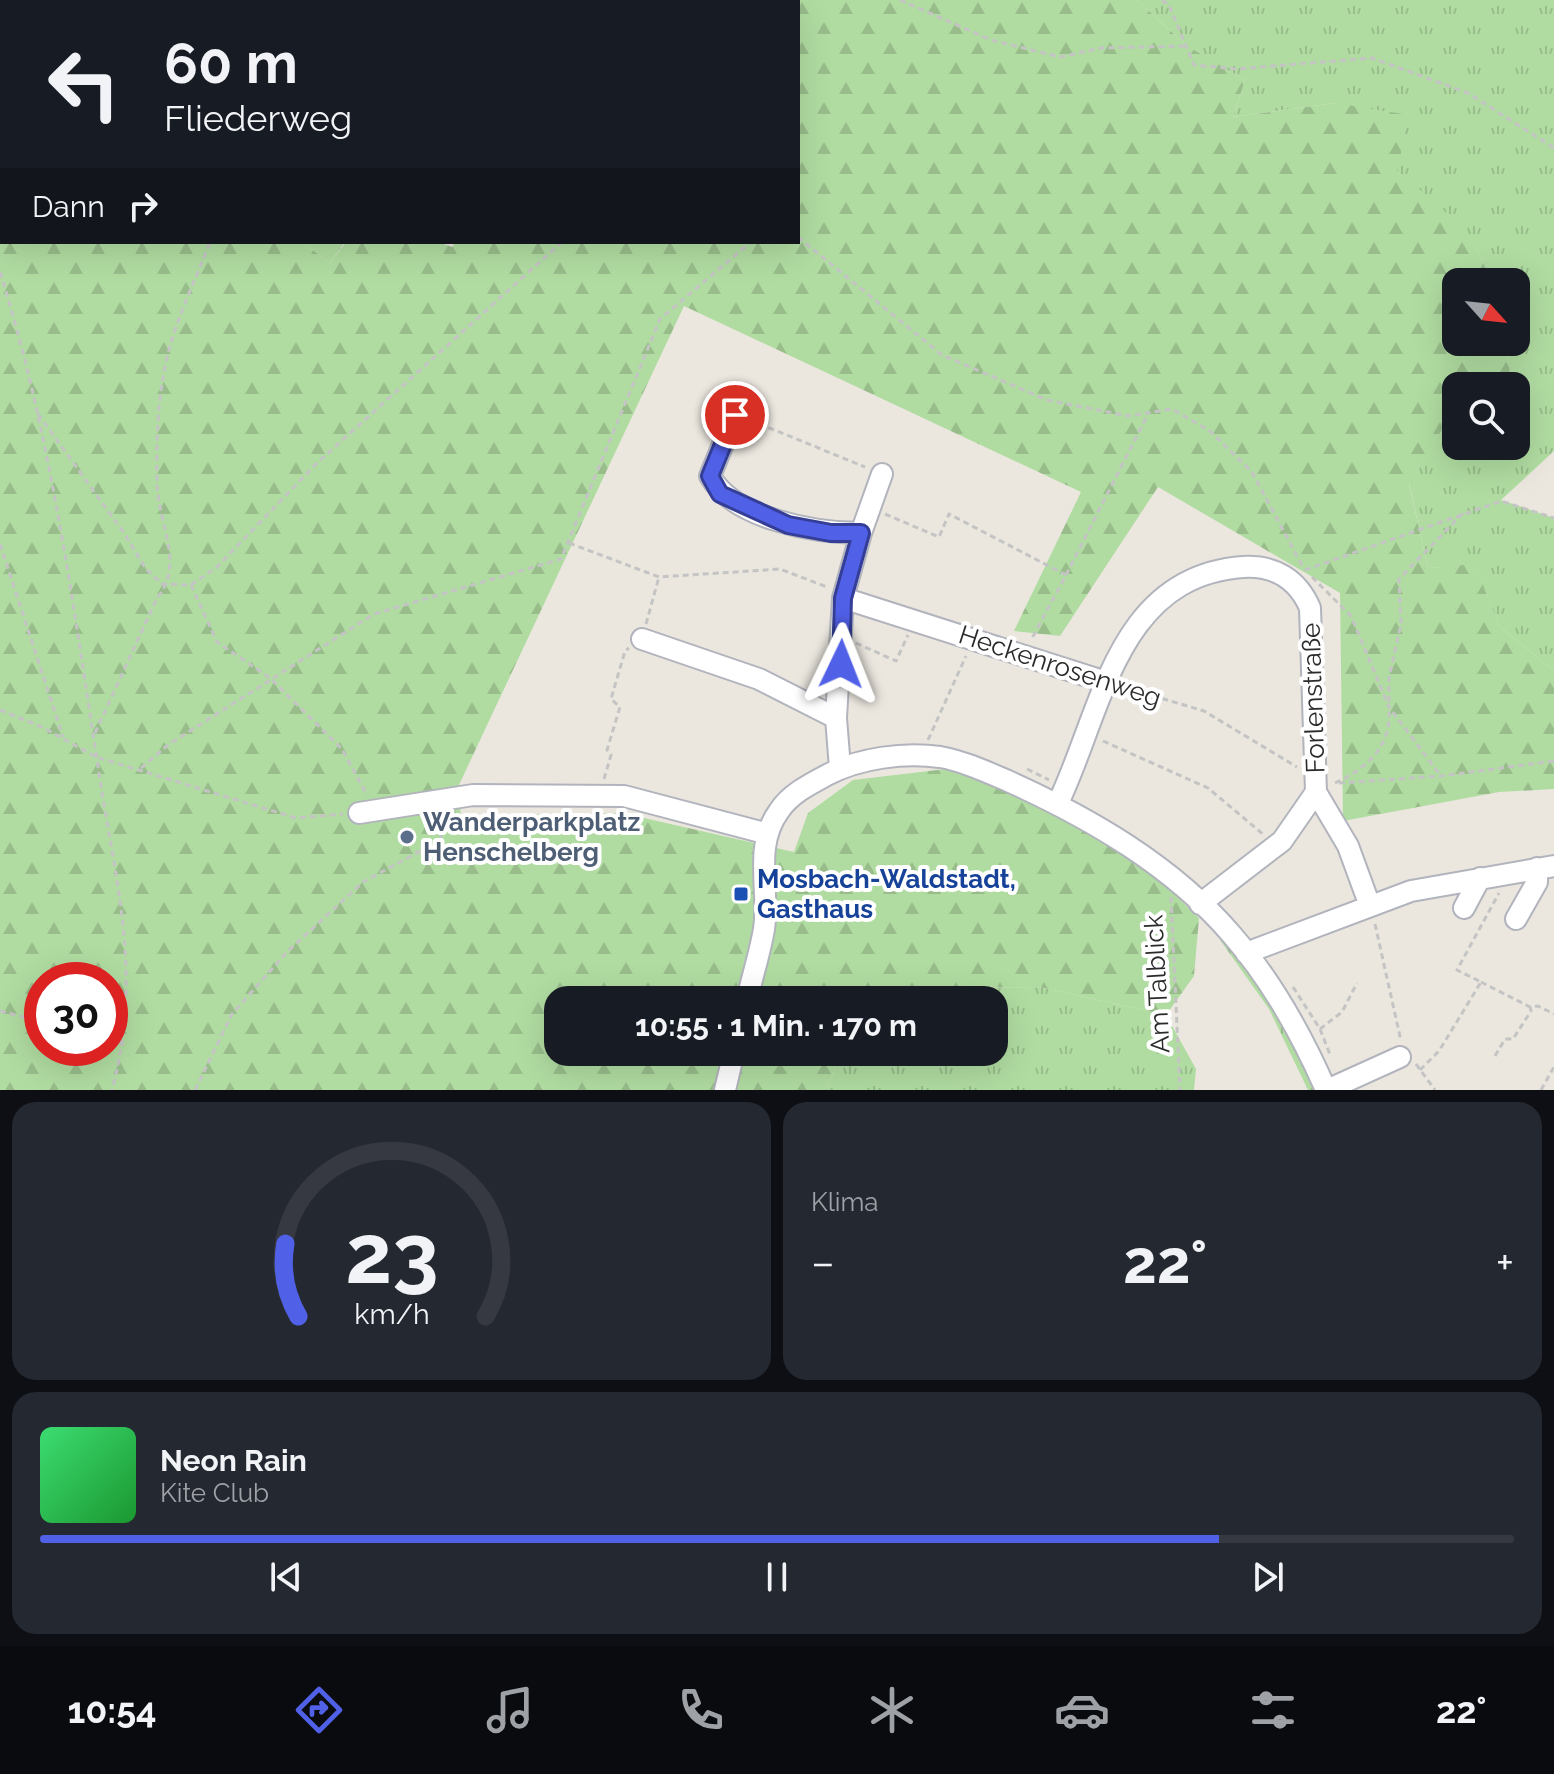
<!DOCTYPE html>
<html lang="de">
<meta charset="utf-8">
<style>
:root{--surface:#171b24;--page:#242831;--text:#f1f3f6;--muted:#9ea1a6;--line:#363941;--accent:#5060e7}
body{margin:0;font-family:Raleway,sans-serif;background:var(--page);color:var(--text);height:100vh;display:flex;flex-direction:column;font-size:30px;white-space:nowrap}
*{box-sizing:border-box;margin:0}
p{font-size:26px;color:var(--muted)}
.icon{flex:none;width:44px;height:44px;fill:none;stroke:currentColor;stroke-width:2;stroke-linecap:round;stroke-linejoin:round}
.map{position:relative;height:1090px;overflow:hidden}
.side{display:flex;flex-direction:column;gap:12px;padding:12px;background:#0d0f14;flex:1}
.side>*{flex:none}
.guide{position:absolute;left:0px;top:0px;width:800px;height:244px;box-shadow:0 8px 32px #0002;background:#171b24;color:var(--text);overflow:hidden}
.needle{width:52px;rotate:117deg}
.buttons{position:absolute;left:1442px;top:268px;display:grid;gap:16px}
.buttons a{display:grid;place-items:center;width:88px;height:88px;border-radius:16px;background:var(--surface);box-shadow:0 8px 32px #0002;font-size:40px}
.speed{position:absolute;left:24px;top:962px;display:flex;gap:16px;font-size:40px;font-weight:700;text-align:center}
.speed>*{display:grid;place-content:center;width:104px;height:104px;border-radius:50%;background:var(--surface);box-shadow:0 8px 32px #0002;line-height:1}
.speed .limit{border:12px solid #d22;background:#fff;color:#111}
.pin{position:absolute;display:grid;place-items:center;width:68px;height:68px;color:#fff;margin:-34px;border:4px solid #fff;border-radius:50%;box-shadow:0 2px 8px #0007}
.me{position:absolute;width:88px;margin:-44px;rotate:2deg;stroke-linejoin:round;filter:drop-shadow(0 0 6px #0008)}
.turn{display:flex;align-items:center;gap:28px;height:168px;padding:0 32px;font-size:36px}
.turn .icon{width:104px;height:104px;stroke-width:2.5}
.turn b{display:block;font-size:56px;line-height:68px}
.then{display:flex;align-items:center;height:76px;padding:0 32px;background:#0003;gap:16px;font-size:30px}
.big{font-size:60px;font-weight:700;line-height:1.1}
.side .tile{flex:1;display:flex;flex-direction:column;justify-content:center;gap:12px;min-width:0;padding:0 28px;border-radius:24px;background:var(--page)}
.side .dial{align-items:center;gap:0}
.dial svg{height:208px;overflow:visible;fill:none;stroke:var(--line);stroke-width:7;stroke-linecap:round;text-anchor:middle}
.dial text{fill:var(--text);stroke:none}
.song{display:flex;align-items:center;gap:24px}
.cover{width:96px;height:96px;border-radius:12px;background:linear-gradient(135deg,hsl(140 70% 55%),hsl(130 70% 35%))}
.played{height:8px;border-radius:4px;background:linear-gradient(90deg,var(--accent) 80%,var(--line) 80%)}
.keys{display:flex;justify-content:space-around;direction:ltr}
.heat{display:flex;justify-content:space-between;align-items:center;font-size:44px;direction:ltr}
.side .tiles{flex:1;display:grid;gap:12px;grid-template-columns:1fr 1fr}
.tile:last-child{grid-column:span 2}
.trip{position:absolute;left:544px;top:986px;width:464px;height:80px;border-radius:24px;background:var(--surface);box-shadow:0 8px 32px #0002;font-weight:700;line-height:80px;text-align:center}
.dock{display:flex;height:128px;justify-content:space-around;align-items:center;background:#090b0e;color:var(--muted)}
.dock .icon{width:56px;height:56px}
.dock .current{color:var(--accent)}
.dock b{font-size:36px;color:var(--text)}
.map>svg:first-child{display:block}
.grass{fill:url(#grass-tufts)}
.forest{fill:url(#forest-firs);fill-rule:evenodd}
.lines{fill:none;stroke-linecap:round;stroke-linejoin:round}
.minor-casing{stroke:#b2b4bd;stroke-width:24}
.path{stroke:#c4c4c4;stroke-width:3;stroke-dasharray:6 4;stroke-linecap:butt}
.minor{stroke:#fff;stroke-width:20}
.route-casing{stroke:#343e96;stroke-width:20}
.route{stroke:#5060e7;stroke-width:14}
.service-dot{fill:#5c6f8a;stroke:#fff;stroke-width:3}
.transit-dot{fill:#1a4fb4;stroke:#fff;stroke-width:3}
.labels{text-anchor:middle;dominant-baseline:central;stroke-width:8;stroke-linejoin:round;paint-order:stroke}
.street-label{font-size:26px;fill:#2b2b2b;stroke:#fff}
.service-label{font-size:26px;font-weight:bold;fill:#4e5e75;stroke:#fff;text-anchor:start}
.transit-label{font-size:26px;font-weight:bold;fill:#164399;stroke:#fff;text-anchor:start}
</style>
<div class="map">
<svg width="1554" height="1090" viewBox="0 0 1554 1090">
<defs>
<pattern id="grass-tufts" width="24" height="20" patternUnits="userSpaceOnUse" patternTransform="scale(2)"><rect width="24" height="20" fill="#b0dca1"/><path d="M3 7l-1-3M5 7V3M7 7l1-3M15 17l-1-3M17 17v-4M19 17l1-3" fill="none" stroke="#98bd8b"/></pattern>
<pattern id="forest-firs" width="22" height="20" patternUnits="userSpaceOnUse" patternTransform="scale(2)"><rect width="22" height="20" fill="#b0dca1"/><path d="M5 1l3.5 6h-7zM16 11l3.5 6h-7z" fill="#98bd8b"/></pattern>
</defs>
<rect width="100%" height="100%" fill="#ebe7df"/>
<path class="grass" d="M332,0H559L561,2H331Z
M1137,0H1554V451L1501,500L1554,518V671L1499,626L1475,565L1428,568L1409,483L1456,407V446H1516V386H1506L1510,368L1504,342H1516V282H1490C1477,230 1432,205 1397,171C1375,150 1355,125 1335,103L1233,117L1245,80L1224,68L1194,65L1187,46Z
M302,242H345L330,263Z
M1231,934L1326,1090H1308L1269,1009L1220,940Z
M1039,987L1166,1015L1196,1069L1194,1090H826L842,1052H994V1000H865L870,989Z"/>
<path class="forest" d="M0,0H332L2,2V242H302L330,263L346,242H438L452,247L456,242H798V2L559,0H1137L1187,46L1245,80L1233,117L1335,103L1409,115L1397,171C1434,201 1478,233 1490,282H1456V342H1504L1510,368L1506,386H1456V407L1409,484L1428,568L1475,564L1499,626L1554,671V789L1499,792L1343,821L1340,593L1158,487L1060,636L1014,631L1081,492L684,306L458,787L461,816L622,813L794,852L808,813L853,780L954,768L1129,850L1199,918L1194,976L1166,1015L1039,987L870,989L865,1000H558V1052H842L826,1090H0ZM42,980H110V1048H42Z"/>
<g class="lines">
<g class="minor-casing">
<path id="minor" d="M735,415L710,476C734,519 815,533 861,533
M843,598L1106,682
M642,639L759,679L836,718
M840,768L836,718L843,598L861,533L882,474
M1316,792L1348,846L1370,906
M1058,803C1102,712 1116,576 1243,567C1275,565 1298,580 1310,608L1316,792L1282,841L1200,904
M359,813L473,795L624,796L768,834
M1464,908L1480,878
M1516,919L1537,882V868
M1246,953L1411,891L1554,866
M747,1000C752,977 760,953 764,929C770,889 753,847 779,811C790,794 810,784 827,775C859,758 904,752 940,757C963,761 987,772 1008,781C1090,818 1173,866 1232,935C1272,981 1302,1035 1326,1090
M725,1090L734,1052
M1327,1090L1400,1057"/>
</g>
<path class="path" d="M900,0L991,40L1060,57L1101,48L1187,46
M1162,0L1169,5L1194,65L1237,69L1372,58L1468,93L1554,148
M343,2L344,0
M787,2L788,0
M798,237L942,355L1047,400L1128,416L1172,409L1210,431L1252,472L1304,569
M0,272C50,431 72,597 97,760C114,878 144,971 112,1090
M38,414L124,533L146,569L162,584L191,585L217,567L317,463L562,242
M750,420L865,467
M885,514L939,537L949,514L1066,575L1031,640
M569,543L659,577L780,569L827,587
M0,544L63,737
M1305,570L1501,501L1554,518
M1066,575L1148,414
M1312,577L1351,616L1389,707L1441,776
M191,585L217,642L270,678L342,749L367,795
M646,624L659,577
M856,643L896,661L908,635
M1124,687L1204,711L1297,767
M1389,702V678L1401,624L1399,579L1463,513
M0,710L42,727L96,757L296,818L343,814
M95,733L157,598C186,564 157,522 157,481C156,435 158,390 170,346C180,311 197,276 210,242
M928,740L966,656
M1103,741L1208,788L1264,835
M141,768L168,745L374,614L561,559L660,319L751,242
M1027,769L1049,780
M604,779L611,755L607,750L620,707L611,699L625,651L629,648
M1335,783C1366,769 1392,746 1389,709
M1339,783L1441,776L1554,761
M1171,897L1180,1090
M1375,924L1401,1041
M1481,982L1530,1007L1538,1006L1554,1014
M1293,987L1320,1029L1331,1057
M0,1011L42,1022
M1320,1029L1342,1012L1357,983
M110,1040L124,1044
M1495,1056L1505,1039H1513L1531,1011L1530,1007
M1416,1064L1435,1090
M1420,1070L1439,1051L1481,982L1457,970L1499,893
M195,1090L232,1014L288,951L363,882L441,840V816
M1541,1090L1554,1067"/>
<use href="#minor" class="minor"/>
</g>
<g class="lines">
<g class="route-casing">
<path id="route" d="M735,415L710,476L720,494L788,525L831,533H861L843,598L841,664"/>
</g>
<use href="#route" class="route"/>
</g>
<circle class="service-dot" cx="407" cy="837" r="8"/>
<rect class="transit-dot" x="733" y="886" width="16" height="16" rx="4"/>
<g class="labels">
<g class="street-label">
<text transform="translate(1060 666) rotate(18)">Heckenrosenweg</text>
<text transform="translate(1313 698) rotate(-92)">Forlenstraße</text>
<text transform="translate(1157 984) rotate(-93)">Am Talblick</text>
</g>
<g class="service-label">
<text x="423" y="822">Wanderparkplatz<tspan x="423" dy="30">Henschelberg</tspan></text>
</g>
<g class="transit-label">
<text x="757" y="879">Mosbach-Waldstadt,<tspan x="757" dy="30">Gasthaus</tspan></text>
</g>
</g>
</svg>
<div class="buttons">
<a><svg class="needle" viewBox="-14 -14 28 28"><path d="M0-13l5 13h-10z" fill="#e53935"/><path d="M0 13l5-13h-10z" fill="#9ea1a6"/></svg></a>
<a><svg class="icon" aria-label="search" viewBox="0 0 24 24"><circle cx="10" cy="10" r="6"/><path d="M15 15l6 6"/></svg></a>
</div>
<div class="speed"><div class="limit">30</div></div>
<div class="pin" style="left:735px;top:415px;background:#d93025"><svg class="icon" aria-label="arrive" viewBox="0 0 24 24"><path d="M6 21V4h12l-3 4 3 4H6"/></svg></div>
<svg class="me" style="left:841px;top:664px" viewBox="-20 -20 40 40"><path d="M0-17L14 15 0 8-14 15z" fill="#5060e7" stroke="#fff" stroke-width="4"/></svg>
<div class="trip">10:55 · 1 Min. · 170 m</div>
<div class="guide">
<div class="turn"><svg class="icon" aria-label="left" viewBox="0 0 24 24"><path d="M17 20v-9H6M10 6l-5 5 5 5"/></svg><div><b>60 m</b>Fliederweg</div></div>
<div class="then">Dann<svg class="icon" aria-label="right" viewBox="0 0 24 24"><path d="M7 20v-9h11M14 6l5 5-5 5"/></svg></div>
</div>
</div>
<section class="side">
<div class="tiles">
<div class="tile dial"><svg viewBox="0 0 100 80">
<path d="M14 69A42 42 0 1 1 86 69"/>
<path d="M14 69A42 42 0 0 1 9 41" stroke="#5060e7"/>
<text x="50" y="56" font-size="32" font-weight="700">23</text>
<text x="50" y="72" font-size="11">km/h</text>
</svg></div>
<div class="tile"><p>Klima</p>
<div class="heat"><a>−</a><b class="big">22°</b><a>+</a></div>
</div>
<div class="tile">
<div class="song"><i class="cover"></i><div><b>Neon Rain</b><p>Kite Club</p></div></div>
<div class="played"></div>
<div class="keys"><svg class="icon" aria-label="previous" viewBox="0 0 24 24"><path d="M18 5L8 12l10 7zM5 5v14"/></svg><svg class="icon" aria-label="pause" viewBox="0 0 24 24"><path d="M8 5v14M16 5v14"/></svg><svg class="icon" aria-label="next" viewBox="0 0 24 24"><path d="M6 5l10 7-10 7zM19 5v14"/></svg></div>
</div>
</div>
</section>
<nav class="dock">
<b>10:54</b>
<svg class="icon current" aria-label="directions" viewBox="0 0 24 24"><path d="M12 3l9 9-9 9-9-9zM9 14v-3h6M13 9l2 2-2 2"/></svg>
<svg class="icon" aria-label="music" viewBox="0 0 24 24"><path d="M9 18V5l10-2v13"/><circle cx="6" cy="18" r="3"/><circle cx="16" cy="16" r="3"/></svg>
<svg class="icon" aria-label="phone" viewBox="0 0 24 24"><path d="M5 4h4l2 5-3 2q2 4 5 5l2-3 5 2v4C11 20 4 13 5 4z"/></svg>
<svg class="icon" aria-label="climate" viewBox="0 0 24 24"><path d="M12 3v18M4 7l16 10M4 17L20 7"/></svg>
<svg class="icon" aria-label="car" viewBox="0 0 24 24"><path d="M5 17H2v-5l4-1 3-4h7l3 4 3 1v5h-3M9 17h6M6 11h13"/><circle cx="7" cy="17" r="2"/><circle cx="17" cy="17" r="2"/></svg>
<svg class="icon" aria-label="filters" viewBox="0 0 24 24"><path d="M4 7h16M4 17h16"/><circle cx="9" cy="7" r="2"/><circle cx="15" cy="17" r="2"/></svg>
<b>22°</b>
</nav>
